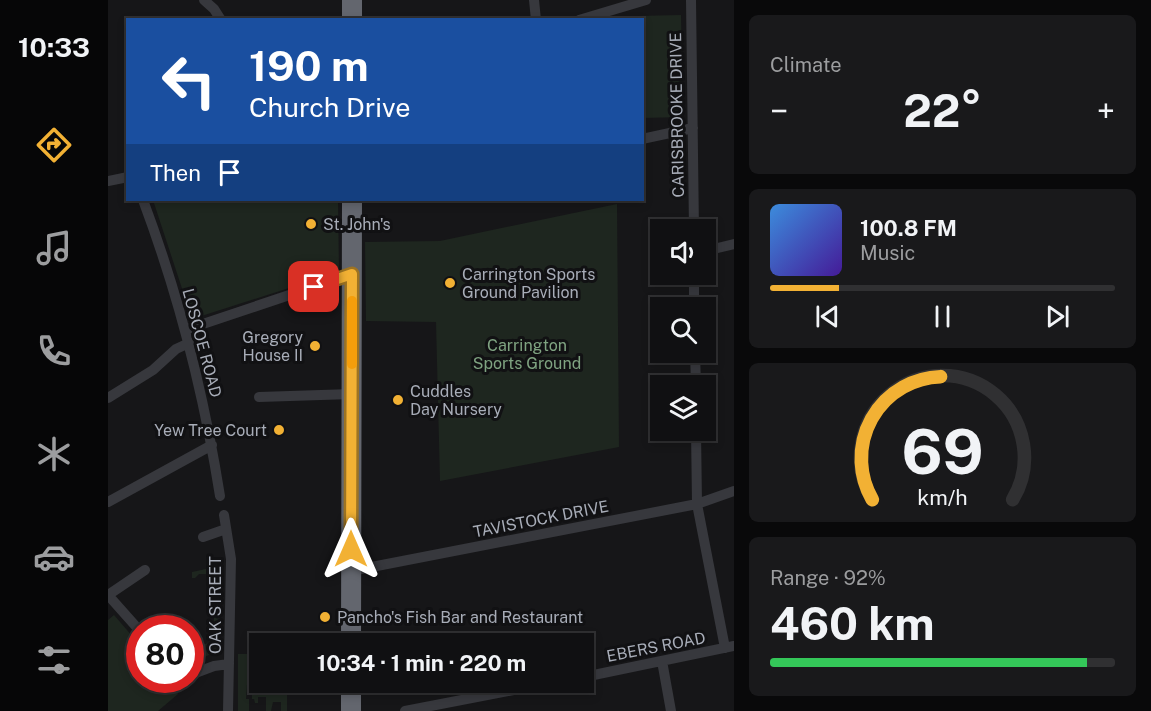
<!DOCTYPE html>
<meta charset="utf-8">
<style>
:root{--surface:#101012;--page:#19191b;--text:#f1f3f6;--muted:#9c9d9f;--line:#303032;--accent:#f2b134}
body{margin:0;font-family:"Public Sans",sans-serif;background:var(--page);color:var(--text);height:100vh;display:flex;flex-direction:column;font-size:22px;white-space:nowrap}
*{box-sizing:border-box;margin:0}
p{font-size:20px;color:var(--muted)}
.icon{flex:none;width:33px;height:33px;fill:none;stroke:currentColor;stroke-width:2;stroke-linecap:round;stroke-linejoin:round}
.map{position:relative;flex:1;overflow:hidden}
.panel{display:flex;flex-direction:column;gap:15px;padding:15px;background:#09090a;width:417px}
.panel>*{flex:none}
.hud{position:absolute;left:18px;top:18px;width:518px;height:183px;border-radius:0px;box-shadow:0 3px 9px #0003,0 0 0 2px var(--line);background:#1a4fa0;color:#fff;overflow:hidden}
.tools{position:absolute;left:542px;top:219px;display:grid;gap:12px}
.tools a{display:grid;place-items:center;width:66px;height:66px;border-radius:0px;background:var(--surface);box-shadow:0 3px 9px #0003,0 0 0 2px var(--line);font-size:30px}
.speed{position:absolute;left:18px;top:615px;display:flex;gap:12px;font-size:30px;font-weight:700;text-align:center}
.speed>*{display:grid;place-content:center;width:78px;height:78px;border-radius:50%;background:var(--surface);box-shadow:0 3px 9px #0003,0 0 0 2px var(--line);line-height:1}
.speed .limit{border:9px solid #d22;background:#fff;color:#111}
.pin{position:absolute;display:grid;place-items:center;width:51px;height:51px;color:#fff;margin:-26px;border-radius:12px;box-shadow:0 3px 9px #0006}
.me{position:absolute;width:66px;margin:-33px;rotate:0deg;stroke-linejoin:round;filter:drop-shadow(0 0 4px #0008)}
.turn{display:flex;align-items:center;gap:21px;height:126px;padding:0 24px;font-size:27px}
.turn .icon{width:78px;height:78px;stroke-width:2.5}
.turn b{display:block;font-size:42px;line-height:51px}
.then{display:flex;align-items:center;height:57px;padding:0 24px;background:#0003;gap:12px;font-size:22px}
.big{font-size:45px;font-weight:700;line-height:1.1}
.panel .tile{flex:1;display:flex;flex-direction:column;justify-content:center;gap:9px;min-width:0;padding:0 21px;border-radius:9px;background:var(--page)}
.panel .dial{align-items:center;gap:0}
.dial svg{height:156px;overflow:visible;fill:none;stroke:var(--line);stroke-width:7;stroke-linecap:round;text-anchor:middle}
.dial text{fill:var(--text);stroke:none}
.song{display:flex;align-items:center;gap:18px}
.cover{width:72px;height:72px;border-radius:9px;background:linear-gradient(135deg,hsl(210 70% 55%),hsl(260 70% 35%))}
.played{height:6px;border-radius:3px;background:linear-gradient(90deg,var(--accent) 20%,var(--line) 20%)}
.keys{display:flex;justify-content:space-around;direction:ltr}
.heat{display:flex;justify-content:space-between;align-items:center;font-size:33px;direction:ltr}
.charge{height:9px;border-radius:4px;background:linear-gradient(90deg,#34c759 92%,var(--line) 0)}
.trip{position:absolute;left:141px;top:633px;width:345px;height:60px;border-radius:0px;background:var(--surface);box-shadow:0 3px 9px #0003,0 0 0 2px var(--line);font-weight:700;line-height:60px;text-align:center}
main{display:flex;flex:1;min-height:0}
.dock{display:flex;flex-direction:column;width:108px;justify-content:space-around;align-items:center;background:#060607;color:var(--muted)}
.dock .icon{width:42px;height:42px}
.dock .on{color:var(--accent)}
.dock b{font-size:27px;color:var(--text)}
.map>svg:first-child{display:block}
.green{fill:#1e261f}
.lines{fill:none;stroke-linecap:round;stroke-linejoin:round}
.street{stroke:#37383d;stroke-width:10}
.highway{stroke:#63666e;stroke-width:20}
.route-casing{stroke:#9d7322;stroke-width:15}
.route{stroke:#f2b134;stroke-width:10}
.slow{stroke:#f59e0b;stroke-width:10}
.poi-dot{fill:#f2b134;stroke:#111113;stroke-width:2}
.labels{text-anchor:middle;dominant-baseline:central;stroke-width:6;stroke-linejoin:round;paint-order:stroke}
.street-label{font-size:16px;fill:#a8adb8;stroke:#111113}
.poi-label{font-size:16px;fill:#a8adb8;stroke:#111113;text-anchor:start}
.park-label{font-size:16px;fill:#7fa381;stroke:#111113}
</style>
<main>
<nav class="dock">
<b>10:33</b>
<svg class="icon on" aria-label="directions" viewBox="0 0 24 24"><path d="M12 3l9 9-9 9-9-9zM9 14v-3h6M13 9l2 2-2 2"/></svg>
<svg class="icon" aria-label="music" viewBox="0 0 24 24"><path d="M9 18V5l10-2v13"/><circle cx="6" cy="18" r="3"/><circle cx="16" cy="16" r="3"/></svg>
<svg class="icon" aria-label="phone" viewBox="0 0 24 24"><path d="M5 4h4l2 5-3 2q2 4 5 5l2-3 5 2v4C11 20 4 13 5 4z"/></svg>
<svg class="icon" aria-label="climate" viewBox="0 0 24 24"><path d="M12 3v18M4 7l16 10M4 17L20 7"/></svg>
<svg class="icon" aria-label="car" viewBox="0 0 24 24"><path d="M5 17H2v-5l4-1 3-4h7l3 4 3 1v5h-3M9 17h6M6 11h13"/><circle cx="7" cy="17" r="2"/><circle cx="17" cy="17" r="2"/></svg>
<svg class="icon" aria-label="filters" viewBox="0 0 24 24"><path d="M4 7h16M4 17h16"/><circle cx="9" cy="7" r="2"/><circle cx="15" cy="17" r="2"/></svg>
</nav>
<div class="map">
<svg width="626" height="711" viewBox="0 0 626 711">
<rect width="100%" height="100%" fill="#161618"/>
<path class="green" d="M573,15L575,117L534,118V20L528,19V16Z
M45,200H185L187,203L197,200H230L231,272L84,319Z
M509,204L511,447L332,481L328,322L258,321L257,242L332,241Z
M107,567H112V650L83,663V644H98L106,637V579H103L99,574H91L87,578H84V572Z
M6,615L31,644L32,680H61L68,688L70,694L50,711H0V620Z
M130,654H151V663H148L146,672H142V681L179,683V711H173V702H165L163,711H158V697H150V703H147L146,699H144V685H139L138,699H141V711H130Z"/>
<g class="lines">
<path class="street" d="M96,0L106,9L113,20
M426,0L428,20
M583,0L586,230
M471,20L538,0
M534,139L585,128
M0,181L20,177
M35,200C71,296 96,395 112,496
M597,251L626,244
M586,274V308
M77,330L244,274
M587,352L588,386
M151,397L244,394
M0,398L45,370L68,349L81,343
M588,430L589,504L617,648
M0,502L104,445
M116,515L123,559L120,711
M95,537L118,529
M243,571L589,504L626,491
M32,631L0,595L37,570
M554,661L563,711
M82,675L106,666L121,664
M476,677L626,646
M297,711L447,682"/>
<path class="highway" d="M244,20V0
M243,644L244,200
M243,711V682"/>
</g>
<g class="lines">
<g class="route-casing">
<path id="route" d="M206,287L244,274L243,549"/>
</g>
<use href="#route" class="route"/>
<path class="slow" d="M244,301V364"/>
</g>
<g class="poi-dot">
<circle cx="203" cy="224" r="6"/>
<circle cx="342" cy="283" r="6"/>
<circle cx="207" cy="346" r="6"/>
<circle cx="290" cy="400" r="6"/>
<circle cx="171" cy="430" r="6"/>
<circle cx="217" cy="617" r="6"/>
</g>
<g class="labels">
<g class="street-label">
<text transform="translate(569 115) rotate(-91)">CARISBROOKE DRIVE</text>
<text transform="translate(94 343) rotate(75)">LOSCOE ROAD</text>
<text transform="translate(433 519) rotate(-11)">TAVISTOCK DRIVE</text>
<text transform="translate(107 605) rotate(-90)">OAK STREET</text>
<text transform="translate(548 647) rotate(-11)">EBERS ROAD</text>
</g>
<g class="poi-label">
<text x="215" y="224">St. John's</text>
<text x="354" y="274">Carrington Sports<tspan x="354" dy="18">Ground Pavilion</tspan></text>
<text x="195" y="337" text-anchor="end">Gregory<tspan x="195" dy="18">House II</tspan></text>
<text x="302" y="391">Cuddles<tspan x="302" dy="18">Day Nursery</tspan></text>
<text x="159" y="430" text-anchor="end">Yew Tree Court</text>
<text x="229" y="617">Pancho's Fish Bar and Restaurant</text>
</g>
<g class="park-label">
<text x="419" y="345">Carrington<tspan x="419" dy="18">Sports Ground</tspan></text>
</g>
</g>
</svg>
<div class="tools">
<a><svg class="icon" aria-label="sound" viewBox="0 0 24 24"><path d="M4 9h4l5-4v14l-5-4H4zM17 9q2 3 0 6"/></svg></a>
<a><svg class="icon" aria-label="search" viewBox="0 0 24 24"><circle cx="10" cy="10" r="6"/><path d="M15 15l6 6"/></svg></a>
<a><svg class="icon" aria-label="layers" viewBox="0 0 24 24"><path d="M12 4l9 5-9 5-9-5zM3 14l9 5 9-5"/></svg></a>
</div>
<div class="speed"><div class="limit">80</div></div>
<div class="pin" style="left:206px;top:287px;background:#d93025"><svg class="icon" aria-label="arrive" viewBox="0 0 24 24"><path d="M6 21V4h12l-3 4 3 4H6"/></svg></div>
<svg class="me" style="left:243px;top:549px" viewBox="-20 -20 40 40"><path d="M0-17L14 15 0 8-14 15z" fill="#f2b134" stroke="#fff" stroke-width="4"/></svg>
<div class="trip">10:34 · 1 min · 220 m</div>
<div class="hud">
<div class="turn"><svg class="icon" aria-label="left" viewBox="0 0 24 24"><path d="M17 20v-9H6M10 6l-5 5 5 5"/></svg><div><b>190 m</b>Church Drive</div></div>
<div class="then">Then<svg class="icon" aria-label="arrive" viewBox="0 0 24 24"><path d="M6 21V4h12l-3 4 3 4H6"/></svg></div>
</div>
</div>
<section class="panel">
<div class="tile"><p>Climate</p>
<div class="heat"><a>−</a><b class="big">22°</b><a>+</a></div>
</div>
<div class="tile">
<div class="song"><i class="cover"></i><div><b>100.8 FM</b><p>Music</p></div></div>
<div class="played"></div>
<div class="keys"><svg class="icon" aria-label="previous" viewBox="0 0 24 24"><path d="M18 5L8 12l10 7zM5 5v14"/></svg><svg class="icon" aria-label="pause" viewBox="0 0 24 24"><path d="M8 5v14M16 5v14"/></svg><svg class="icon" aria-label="next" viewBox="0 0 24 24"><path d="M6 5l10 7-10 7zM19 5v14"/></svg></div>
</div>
<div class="tile dial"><svg viewBox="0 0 100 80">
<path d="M14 69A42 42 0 1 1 86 69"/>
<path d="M14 69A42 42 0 0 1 49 6" stroke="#f2b134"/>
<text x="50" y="56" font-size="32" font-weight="700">69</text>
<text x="50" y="72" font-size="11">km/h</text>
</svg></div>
<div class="tile"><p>Range · 92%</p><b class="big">460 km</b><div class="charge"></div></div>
</section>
</main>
